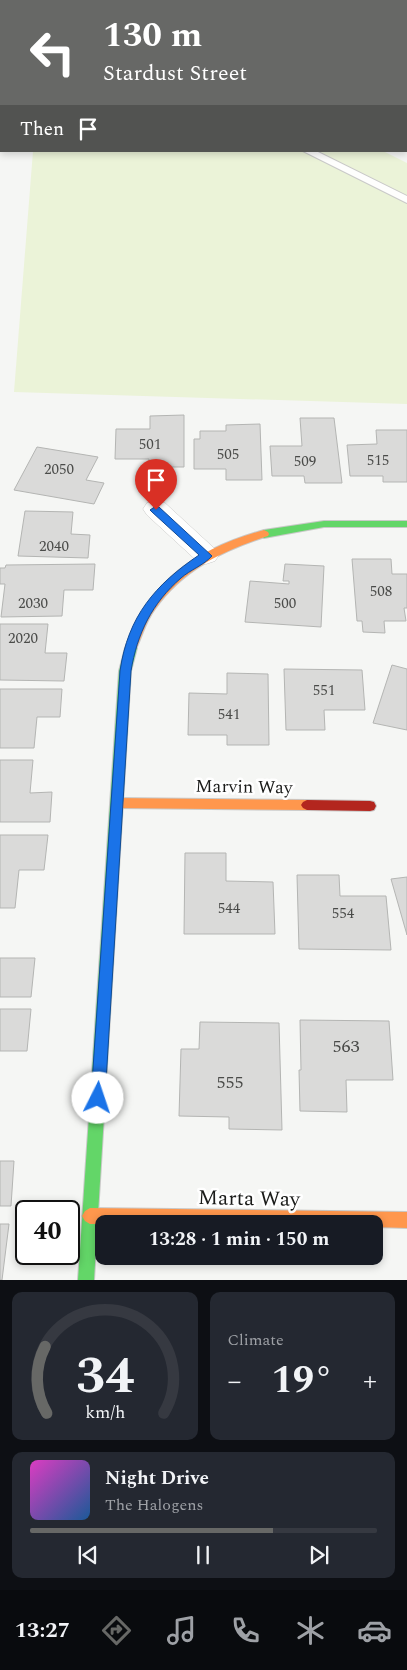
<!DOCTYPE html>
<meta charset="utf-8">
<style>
:root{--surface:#171b24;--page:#242831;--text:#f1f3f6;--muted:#9ea1a6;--line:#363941;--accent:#676866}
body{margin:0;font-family:Spectral,serif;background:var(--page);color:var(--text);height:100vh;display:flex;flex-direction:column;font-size:19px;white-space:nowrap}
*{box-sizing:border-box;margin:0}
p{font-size:16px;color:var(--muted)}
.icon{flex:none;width:28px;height:28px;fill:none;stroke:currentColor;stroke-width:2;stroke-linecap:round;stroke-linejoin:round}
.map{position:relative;height:1280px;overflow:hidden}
.sheet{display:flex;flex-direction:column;gap:12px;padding:12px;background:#0d0f14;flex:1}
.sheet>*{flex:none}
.banner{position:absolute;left:0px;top:0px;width:408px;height:152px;box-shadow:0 2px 8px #0003;background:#676866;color:#fff;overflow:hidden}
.speed{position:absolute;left:15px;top:1200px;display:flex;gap:10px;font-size:25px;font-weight:700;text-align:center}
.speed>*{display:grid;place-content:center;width:65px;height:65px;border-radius:50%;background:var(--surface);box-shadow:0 2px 8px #0003;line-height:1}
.speed .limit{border:2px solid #111;border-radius:8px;background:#fff;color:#111}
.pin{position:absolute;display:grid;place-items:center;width:42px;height:42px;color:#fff;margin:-51px -21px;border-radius:50% 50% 50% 0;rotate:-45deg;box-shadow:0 0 5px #0007}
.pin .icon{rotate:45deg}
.me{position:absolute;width:55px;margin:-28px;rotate:4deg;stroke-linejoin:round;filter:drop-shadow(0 0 4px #0008)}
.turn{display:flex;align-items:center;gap:18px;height:105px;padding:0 20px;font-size:22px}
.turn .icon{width:65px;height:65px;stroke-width:2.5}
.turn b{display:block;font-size:35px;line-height:42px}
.then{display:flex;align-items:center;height:48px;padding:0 20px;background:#0003;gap:10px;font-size:19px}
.big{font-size:38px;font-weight:700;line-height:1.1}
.sheet .tile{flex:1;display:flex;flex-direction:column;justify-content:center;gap:8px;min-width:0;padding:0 18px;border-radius:10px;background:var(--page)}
.sheet .dial{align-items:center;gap:0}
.dial svg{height:130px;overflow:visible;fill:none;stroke:var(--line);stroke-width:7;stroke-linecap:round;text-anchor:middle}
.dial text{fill:var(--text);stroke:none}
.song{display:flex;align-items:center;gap:15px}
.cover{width:60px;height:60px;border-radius:8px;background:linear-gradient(135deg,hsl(310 70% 55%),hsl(210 70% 35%))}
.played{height:5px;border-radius:2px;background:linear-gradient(90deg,var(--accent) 70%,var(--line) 70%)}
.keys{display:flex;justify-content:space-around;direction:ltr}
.heat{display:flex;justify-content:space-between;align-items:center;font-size:28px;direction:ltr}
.sheet .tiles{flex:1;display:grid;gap:12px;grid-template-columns:1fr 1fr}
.tile:last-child{grid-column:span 2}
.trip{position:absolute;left:95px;top:1215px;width:288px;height:50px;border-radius:10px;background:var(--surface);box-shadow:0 2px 8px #0003;font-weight:700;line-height:50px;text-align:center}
.dock{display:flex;height:80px;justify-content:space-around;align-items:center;background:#090b0e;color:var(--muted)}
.dock .icon{width:35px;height:35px}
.dock .current{color:var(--accent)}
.dock b{font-size:22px;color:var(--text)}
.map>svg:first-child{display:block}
.green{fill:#ebf3d8}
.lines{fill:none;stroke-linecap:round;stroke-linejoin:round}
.stream{fill:#c8d4a7;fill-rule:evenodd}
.building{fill:#dadad9;stroke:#b4b5b3}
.lane-casing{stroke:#c9c9c8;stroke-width:2}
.street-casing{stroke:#c9c9c8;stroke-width:1}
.fast-casing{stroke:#c9c9c8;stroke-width:2}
.slow-casing{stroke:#c9c9c8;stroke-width:2}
.jam-casing{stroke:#c9c9c8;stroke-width:2}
.lane{fill:#fefefd;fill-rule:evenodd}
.street{fill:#fefefd;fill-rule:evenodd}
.fast{fill:#63d668;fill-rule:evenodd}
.slow{fill:#ff974d;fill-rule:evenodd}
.jam{fill:#b3261e;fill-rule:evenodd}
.route{fill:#1a73e8;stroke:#114b97}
.labels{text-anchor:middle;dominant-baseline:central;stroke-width:5;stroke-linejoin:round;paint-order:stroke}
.number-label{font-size:15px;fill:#4a4b49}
.street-label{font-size:18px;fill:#1a1b19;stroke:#fff}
.near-number-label{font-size:18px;fill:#4a4b49}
.near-street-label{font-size:21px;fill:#1a1b19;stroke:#fff}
</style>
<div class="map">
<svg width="407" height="1280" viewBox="0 0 407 1280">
<rect width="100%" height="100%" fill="#f5f6f4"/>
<path class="green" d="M44,0H254L257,1H44Z
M33,151H383L407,163V404L14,392Z"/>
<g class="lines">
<path class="stream" d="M212,0H219L220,1H213Z
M406,68H407V72H406Z"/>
</g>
<path class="building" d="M294,0H337L340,1H296Z
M184,415V467H149V459H115L116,429H150V416Z
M300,418H334L342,483H305L304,476H272L270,446H302Z
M260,424L262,480H226V469H194V439H200V431H226V425Z
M376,430H407V482H383V476H350L347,445L377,444Z
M37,447L98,457L86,480L104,483L94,504L14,490Z
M25,511L73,512L71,534L90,535L88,558L18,556Z
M352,559H391L392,574H407V608H404L406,621H384L385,633L363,632L362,621H357Z
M95,564L93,590H64L62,616L1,617L5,584H0V568H5L6,565Z
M285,564L324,566L321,627L245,622L250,581L289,584V581H283Z
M0,624H48L45,653H67L64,681L0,680Z
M392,665L407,669V730L373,723Z
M284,669L362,670L365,710H324L325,730H286Z
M227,673L268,674L269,745H227V735H188L189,693L227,694Z
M0,689H62L60,717H37L34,748H0Z
M0,760H33L30,793L52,792L50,822H0Z
M0,835H48L44,870H19L15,908H0Z
M185,853H226V881L273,882L275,934H184Z
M297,875H339L340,896H386L391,950L299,949Z
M407,877V935L391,879Z
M0,958H35L31,997H0Z
M0,1009H31L27,1051H0Z
M300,1020L389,1021L393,1080H346L347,1112L300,1111L299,1070H301Z
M200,1022L279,1023L282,1130L229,1129V1117L179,1116L181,1049H199Z
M0,1161H14L11,1206H0Z
M0,1224H9L2,1280H0Z"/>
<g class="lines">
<g class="lane-casing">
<path id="lane" d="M0,140H1V146H0Z
M303,151H316L407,196V203Z"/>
</g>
<g class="street-casing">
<path id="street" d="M156,501L165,503L215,549L219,555L215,561L206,564L197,561L147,515L143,509L147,503Z"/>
</g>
<g class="fast-casing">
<path id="fast" d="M324,521H407V527H324L264,538L259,534L264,530Z
M131,644L137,648L131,671L94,1280H78L119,671L125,648Z"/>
</g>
<g class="slow-casing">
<path id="slow" d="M264,530L268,532L269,534L268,536C224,550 182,570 155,609C145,622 142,637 135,651H127L125,648C150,580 196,549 264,530Z
M117,798L307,800L311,802L313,805L311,808L307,810L117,808L113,806L111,803L113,800Z
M90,1208L407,1212V1228L374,1227V1224H90L85,1221L82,1216L85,1211Z"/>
</g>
<g class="jam-casing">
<path id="jam" d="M307,800L370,801L374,802L376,806L374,810L370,811L307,810L303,808L301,805L303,802Z"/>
</g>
<use href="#lane" class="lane"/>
<use href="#street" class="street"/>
<use href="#fast" class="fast"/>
<use href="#slow" class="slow"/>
<use href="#jam" class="jam"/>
</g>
<path class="route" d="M156,506L159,507L212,556C204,565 190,570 181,578C152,603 137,634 131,671L105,1098L103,1103L98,1105L93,1103L91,1098L120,671C128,616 155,585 199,555L152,512L150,510Z"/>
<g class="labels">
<g class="number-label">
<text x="150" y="444">501</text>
<text x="228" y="454">505</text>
<text x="378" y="460">515</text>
<text x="305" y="461">509</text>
<text x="59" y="469">2050</text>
<text x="54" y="546">2040</text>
<text x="381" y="591">508</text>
<text x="33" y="603">2030</text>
<text x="285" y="603">500</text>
<text x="23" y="638">2020</text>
<text x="324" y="690">551</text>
<text x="229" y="714">541</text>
<text x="229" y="908">544</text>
<text x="343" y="913">554</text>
</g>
<g class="street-label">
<text transform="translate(244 787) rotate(1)">Marvin Way</text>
</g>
<g class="near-number-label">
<text x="346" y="1046">563</text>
<text x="230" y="1082">555</text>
</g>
<g class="near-street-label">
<text transform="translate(249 1199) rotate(1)">Marta Way</text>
</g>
</g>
</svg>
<div class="speed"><div class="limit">40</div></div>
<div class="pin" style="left:156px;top:510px;background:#d93025"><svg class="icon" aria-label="arrive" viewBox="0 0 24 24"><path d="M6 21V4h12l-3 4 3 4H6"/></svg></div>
<svg class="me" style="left:98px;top:1098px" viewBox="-20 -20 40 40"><circle r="19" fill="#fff"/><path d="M0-13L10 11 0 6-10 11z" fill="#1a73e8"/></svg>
<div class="trip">13:28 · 1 min · 150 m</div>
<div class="banner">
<div class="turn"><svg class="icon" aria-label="left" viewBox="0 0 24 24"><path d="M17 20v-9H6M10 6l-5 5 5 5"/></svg><div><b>130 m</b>Stardust Street</div></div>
<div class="then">Then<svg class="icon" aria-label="arrive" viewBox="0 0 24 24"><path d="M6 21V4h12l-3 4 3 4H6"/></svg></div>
</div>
</div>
<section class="sheet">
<div class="tiles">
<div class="tile dial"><svg viewBox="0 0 100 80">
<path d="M14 69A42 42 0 1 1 86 69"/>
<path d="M14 69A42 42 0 0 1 13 28" stroke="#676866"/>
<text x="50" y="56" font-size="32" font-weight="700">34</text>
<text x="50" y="72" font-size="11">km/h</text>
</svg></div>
<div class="tile"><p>Climate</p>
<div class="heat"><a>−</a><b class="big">19°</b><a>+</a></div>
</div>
<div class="tile">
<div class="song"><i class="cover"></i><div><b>Night Drive</b><p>The Halogens</p></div></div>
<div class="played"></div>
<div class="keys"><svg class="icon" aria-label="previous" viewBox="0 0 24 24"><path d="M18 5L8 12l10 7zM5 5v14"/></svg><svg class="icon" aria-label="pause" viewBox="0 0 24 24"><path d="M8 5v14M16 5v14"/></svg><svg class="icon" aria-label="next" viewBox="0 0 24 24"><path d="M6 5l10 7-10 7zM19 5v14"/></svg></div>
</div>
</div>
</section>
<nav class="dock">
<b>13:27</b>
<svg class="icon current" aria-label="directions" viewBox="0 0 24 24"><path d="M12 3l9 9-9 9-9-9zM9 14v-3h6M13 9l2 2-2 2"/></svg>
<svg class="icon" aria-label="music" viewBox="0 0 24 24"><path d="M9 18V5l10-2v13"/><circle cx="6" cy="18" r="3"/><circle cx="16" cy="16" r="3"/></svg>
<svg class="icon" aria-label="phone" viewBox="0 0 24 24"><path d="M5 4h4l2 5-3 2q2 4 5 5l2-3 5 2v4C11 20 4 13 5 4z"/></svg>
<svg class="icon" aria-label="climate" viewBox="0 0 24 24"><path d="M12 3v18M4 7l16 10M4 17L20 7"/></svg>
<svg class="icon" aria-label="car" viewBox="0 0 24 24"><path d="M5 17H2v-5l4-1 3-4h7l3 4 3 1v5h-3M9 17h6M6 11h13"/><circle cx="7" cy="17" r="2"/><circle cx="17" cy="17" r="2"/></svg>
</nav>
